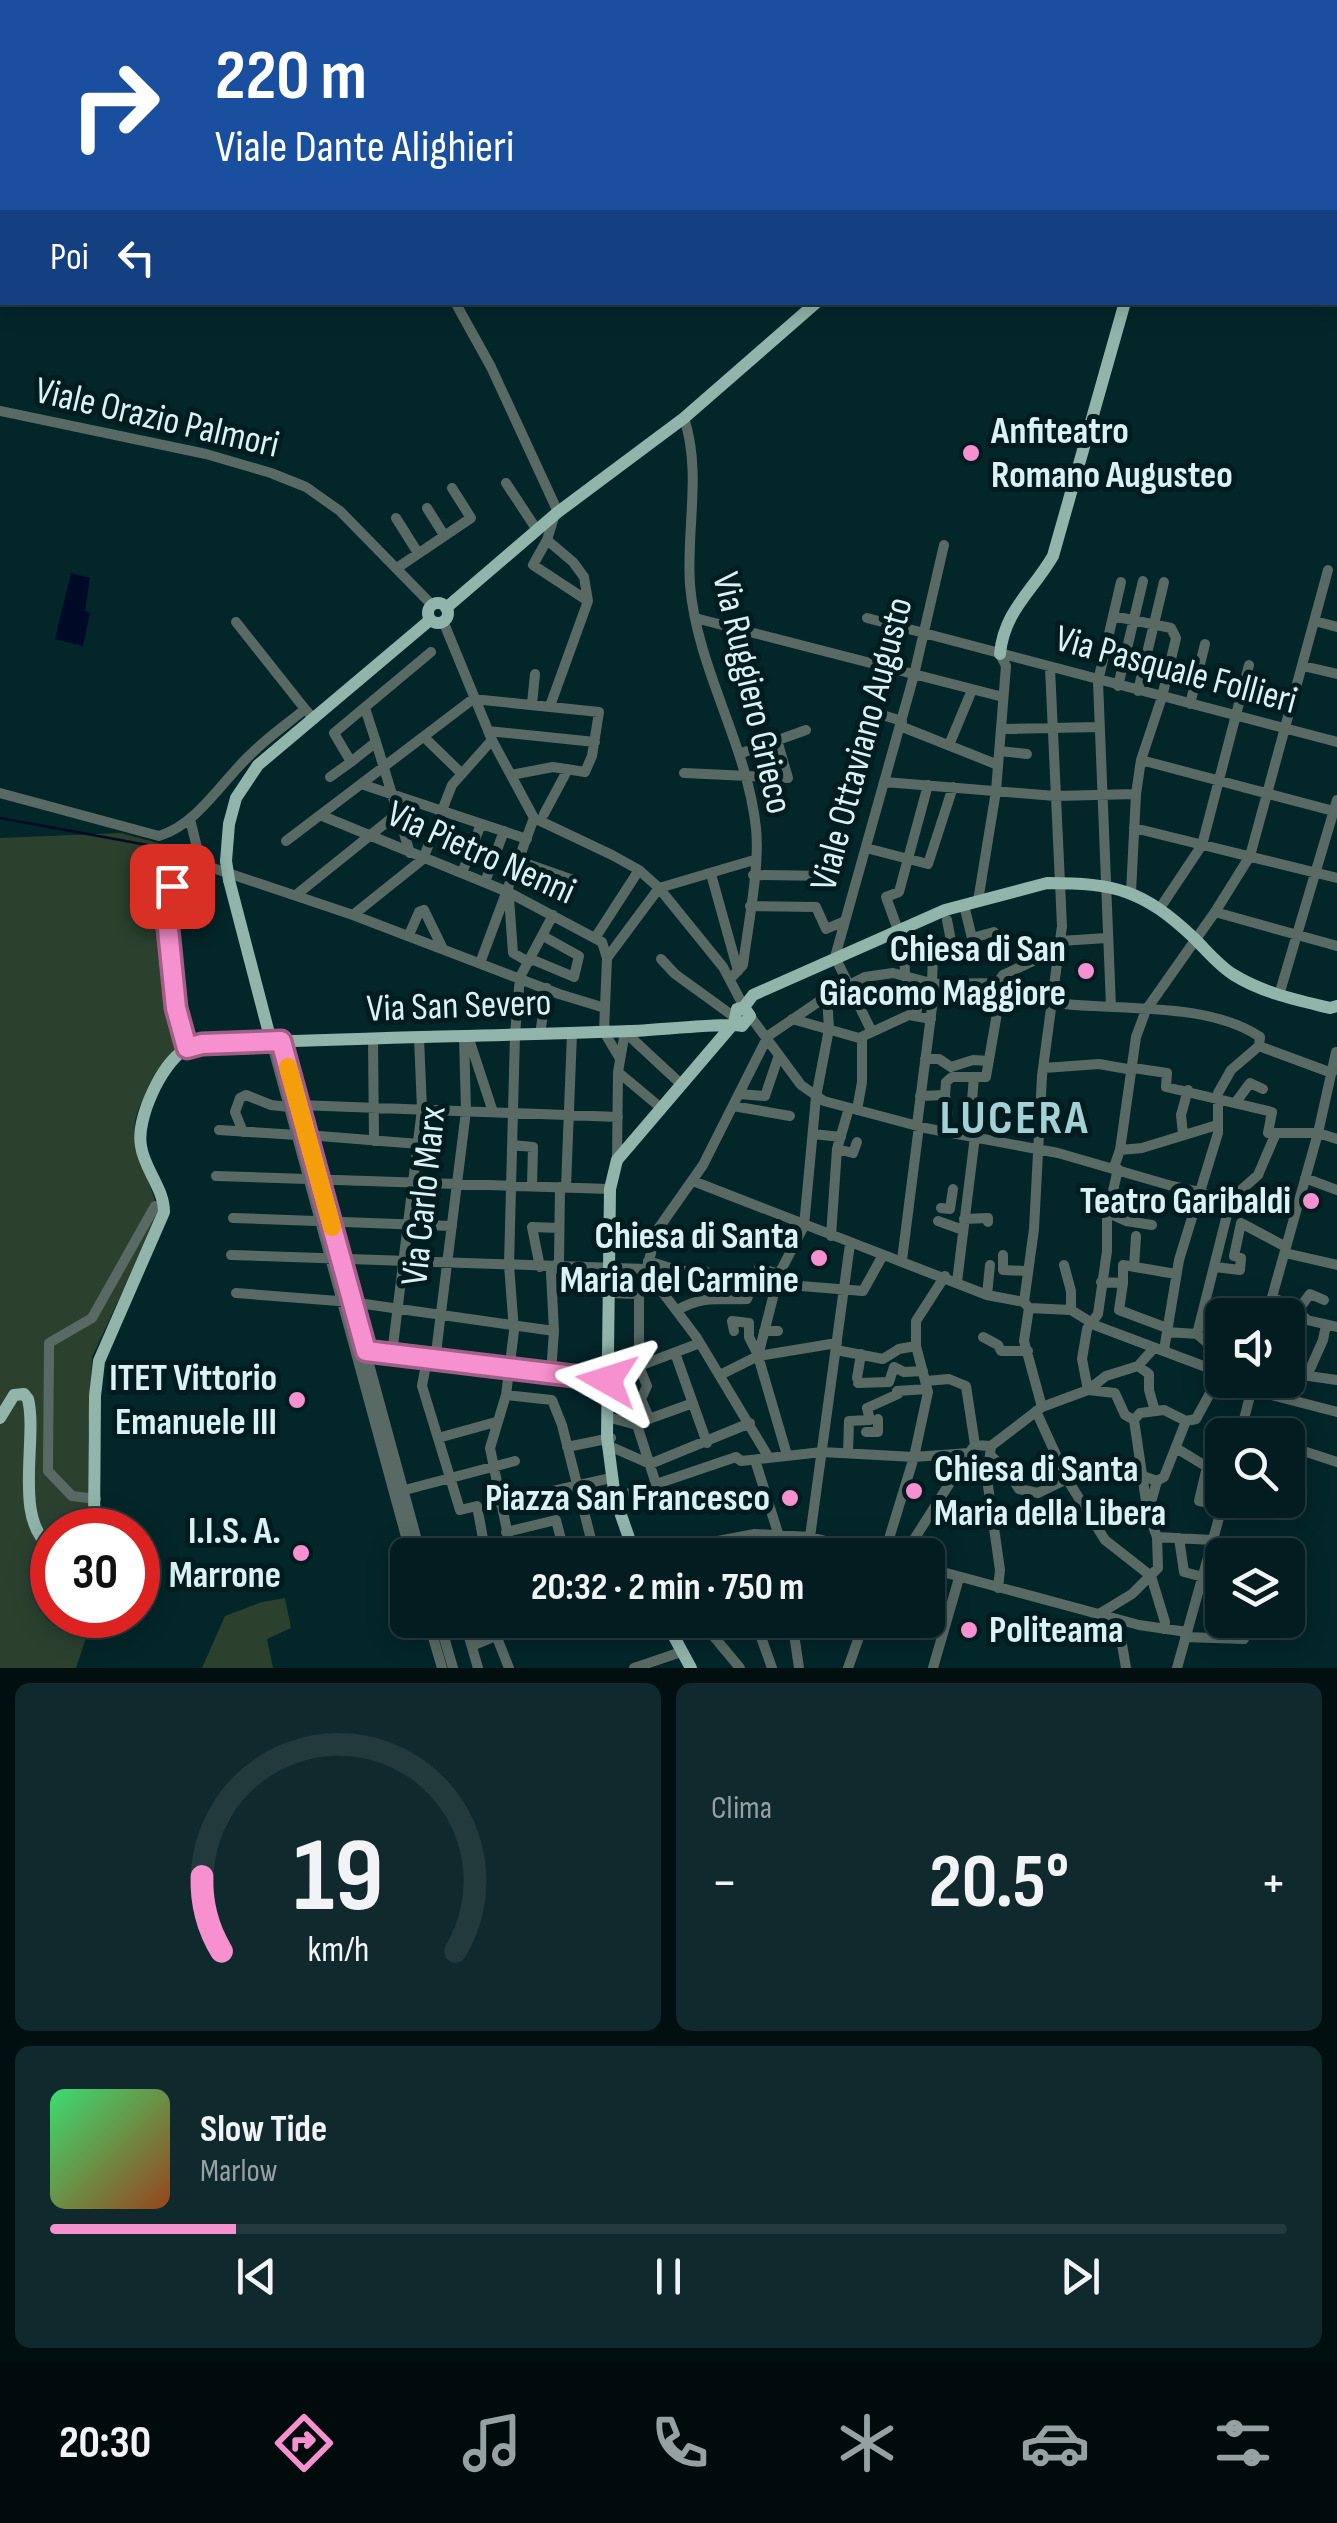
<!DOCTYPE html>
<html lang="it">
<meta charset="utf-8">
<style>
:root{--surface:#021c1f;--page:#10292c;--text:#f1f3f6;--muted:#96a1a4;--line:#233a3d;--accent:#f790ce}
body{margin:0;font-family:"Sofia Sans Condensed",sans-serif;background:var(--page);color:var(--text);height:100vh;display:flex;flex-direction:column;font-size:38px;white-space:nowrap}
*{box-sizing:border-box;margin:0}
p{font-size:32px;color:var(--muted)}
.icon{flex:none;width:55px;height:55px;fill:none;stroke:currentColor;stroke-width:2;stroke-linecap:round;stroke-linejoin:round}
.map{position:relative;height:1668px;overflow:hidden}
.side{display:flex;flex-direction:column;gap:15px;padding:15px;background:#010f11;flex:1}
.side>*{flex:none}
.guide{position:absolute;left:0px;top:0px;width:1338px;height:305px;box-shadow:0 5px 25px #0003,0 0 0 2px var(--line);background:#1a4fa0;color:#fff;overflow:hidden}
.controls{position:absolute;left:1205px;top:1298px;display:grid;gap:20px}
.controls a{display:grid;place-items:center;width:100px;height:100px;border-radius:15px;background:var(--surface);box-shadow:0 5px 25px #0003,0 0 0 2px var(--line);font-size:50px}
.speed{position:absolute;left:30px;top:1508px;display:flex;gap:20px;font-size:50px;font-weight:700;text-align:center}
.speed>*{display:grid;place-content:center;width:130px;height:130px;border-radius:50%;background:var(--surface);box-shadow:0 5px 25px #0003,0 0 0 2px var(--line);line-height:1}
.speed .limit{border:15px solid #d22;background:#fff;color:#111}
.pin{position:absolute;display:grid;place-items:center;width:85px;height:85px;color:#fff;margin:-42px;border-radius:20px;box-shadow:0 5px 15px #0006}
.me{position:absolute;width:110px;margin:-55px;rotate:276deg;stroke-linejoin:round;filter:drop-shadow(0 0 8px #0008)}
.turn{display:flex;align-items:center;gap:35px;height:210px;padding:0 50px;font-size:45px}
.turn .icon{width:130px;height:130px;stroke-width:2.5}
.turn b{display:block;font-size:70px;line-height:85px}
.then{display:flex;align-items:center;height:95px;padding:0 50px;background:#0003;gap:20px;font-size:38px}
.big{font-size:75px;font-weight:700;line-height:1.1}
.side .card{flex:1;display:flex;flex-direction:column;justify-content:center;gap:15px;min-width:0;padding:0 35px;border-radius:15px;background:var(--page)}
.side .dial{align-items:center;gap:0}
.dial svg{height:260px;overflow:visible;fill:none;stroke:var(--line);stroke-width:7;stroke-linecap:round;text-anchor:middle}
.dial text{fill:var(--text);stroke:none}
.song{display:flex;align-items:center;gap:30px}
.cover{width:120px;height:120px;border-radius:15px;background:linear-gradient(135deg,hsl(140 70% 55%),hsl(20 70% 35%))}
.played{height:10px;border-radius:5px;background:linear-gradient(90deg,var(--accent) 15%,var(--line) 15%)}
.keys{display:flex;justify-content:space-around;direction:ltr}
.heat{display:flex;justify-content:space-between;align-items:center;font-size:55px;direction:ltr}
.side .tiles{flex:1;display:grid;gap:15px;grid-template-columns:1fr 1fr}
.card:last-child{grid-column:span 2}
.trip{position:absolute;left:390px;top:1538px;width:555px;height:100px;border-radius:15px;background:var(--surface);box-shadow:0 5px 25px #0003,0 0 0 2px var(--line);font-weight:700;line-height:100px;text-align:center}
.menu{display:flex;height:160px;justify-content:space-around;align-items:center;background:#010b0c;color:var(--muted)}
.menu .icon{width:70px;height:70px}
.menu .current{color:var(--accent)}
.menu b{font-size:45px;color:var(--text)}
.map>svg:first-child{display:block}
.green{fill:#2b412e}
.water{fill:#000a26}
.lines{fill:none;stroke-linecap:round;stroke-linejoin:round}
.stream{stroke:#000a26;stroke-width:2.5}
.minor{stroke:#596a65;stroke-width:10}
.major{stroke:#91b5ab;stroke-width:12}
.major-bridge{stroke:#91b5ab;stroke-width:12}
.route-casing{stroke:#a15e86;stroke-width:25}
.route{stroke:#f790ce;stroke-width:18}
.slow{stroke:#f59e0b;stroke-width:18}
.poi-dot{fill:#f790ce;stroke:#001c1f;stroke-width:4}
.labels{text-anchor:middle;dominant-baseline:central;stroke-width:10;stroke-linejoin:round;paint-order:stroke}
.street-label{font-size:38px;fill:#dbf2f5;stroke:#001c1f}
.poi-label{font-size:38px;font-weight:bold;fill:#dbf2f5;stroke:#001c1f;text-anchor:end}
.district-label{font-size:48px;font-weight:bold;letter-spacing:2.5px;fill:#a3d1d5;stroke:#001c1f}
</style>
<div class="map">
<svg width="1337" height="1668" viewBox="0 0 1337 1668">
<rect width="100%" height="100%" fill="#032629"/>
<path class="green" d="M120,833L170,846C166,869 156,898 157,921C158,947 181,1029 174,1049C165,1076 139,1093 135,1123C131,1158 157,1185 157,1218L92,1357L88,1437L89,1530H52V1615H107L87,1635L76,1668H0V838Z
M285,1598L291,1628L267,1639L273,1668H202L225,1616L262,1602Z"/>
<path class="water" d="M71,573L90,578L85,611L90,613L83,646L55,639Z"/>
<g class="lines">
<path class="stream" d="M0,818L191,853"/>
<path class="minor" d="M285,0L286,2
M1290,2L1292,0
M455,302L491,367L558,512
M0,411L206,454L271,473L306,487L340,511L432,605
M684,418C702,473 686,529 690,585C697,669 747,744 756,828C760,867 748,925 743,965L731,978
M506,483L537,530
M427,508L444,535
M396,518L418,553
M547,540L533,565L588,601
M397,568L471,518L452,488
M1113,616L1171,628L1176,638L1162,697L1141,760L1136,794L1131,892
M695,618L1003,697
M867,618L1337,742
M443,621L492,740L534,818L612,855L639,870L659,888L723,967L744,1007
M1315,621L1337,627
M236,622L305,709
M1303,666L1337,674
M1118,686L1143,581
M1138,691L1164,582
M532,704L535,674
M1190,704L1205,644
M550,706L588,601L584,577L573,562L547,540L554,517
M365,708L376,742
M866,710L902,721
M900,726L998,765
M1001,729L1098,727
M488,731L595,742
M424,737L462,774
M949,745L972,690
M1000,751L1027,754
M739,754L806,730
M1141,760L1337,812
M684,773L788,778L777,740
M330,777L351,762
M885,782L1055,796L1136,794
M361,784L527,839
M0,793L159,836C198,824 222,781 251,754C267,738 287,724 305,709L314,719
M544,814L568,769
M320,815L508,892L602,942L607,958L604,1032L619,1057
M190,819L201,864
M1134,828L1337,878
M286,841L473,699L599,712L592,756L585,772L553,767L511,775
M866,848L928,864L953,787
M410,853L376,742L351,762L334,733L431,652
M519,861L576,881
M462,873L481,824
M711,874L738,971
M753,875L831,876
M485,882L504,831
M296,895L398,813
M509,898L513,953L529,962
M978,901L996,791L1006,666L1000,654
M964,905L972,938L994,932
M750,906L816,907L826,929L845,921
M1160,908L1202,845L1249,665
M1215,912L1250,856L1328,570
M353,915L423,859L452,785L492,740
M904,927L905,977
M898,930L886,897L899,892L928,785
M409,935L419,912L424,910L443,949
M595,938L639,870
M1060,941L1107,938
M607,958L659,888L754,860
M531,959L574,977L579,956L543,936
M661,959L675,974L733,1016
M480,963L534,818
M932,983L933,956L954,957L947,920
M997,983L1001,990C1019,994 1037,1001 1054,1003C1116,1011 1207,1001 1260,1037L1259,1046
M997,983L1003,975L1057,950
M1279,995L1337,800
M1111,1007L1098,681L1121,582
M750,1016L801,1085L824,1101L925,1128L1058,1153L1172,1186L1295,1213
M916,1016L921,982
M792,1019L859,1038L909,1015L931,1019
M872,1032L835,957L914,675L944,545
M540,1034L547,988
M468,1036L493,1112
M373,1040L374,1141
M271,1041L411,1555
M281,1041L421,1555
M1259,1046L1332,1073
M187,1048L176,1008L166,909L178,875L201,864L353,915L559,994L605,1008
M925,1059H939L951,1067
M951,1067L973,1060L989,1061
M1044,1068L1099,1064L1133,1070
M1133,1068L1167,1073L1166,1087L1272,1112L1268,1133H1318L1337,1139
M618,1072L661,1108
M739,1094L765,1096L779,1055
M945,1095L948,1114
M920,1096L945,1095L946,1082L952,1077H974
M1236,1102L1250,1083L1263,1089
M299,1105L618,1117
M733,1106L790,1116
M857,1110L862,1082V1037
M917,1125L935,984
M219,1130L297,1135
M243,1132L235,1112L240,1098L246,1095L271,1105L289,1107
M813,1134L841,1137
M1183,1134L1181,1115L1188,1090
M307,1135L419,1144
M969,1135L974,1077H986L1001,990
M512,1145L533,1147L532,1186
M837,1149L853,1153L857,1142
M1120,1150L1142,1148L1217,1125
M617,1160L618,1072L625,1032L682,1085
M1114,1167L1120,1150L1136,1037L1146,1010L1215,912L1337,946
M216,1176L610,1189
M1305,1178L1337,1190
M693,1181L987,1295L1024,1302L1029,1308L1071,1310L1097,1326L1222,1373
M566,1187L572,1033
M941,1208L950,1209L953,1189
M1108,1213L1126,1221L1152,1225
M233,1218L452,1226
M964,1219L988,1218V1222
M938,1221L963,1230
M657,1231L682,1240
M831,1236L837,1149L849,1108
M1285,1253L1337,1265
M231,1255L645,1269L697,1338L769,1458
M1003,1255V1270L1026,1271
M902,1260L919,1126
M648,1261L680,1271H705
M1064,1265L1071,1291V1310
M540,1267L532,1227L559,1228
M1134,1267L1136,1236
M1215,1267L1240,1270L1241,1258L1234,1256L1241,1223L1286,1247
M957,1282L975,1136
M1101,1282L1123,1283V1265L1176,1274
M1123,1283L1119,1310L1167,1328
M776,1284L863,1291L883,1255
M236,1293L351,1302L554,1331
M607,1293L639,1294
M987,1295L990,1265
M1272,1297L1297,1309L1307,1320L1337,1327
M1024,1302L1034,1229L1042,1076L1062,926L1050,668
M1029,1308L1024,1341L1042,1407
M677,1310C707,1294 717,1301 747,1299L759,1268L779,1274
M1267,1315L1318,1133L1336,1052
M1288,1324L1310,1294L1324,1300
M734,1331L732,1321L749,1323V1337L758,1355
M764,1331H778
M1167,1332L1197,1334
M1197,1334L1231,1199L1258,1175L1276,1133
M1197,1334L1212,1347L1209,1368
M983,1337L998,1345L1001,1351H1028
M836,1350L883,1359L899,1349L916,1346
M1164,1350L1179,1260L1218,1133V1093L1231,1070L1259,1046
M365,1351L607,1380
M675,1353L707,1443
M392,1354L422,1109L419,1038
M427,1359L422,1386L460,1510L477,1506L486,1555
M435,1361L466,1111L464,1037
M607,1365L639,1366L700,1343
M1138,1366L1149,1374V1390L1155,1411
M894,1367L904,1372L923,1371
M551,1373L554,1331L551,1273L559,1261L560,1187
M1288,1373L1337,1380
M720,1375L758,1356L837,1343
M1307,1376L1323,1340L1326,1325
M857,1378L861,1354
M926,1381L949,1379L966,1386L975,1445
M858,1383L889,1382L894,1367
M607,1388L641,1399
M1088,1390L1082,1359L1087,1329L1098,1314L1107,1251V1217L1118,1169
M1088,1390L1115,1393L1125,1415L1134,1420
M1252,1390L1337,1412
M506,1395L552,1400L562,1425L595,1555
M1036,1411L1067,1479L1105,1540L1151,1576L1165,1622L1164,1629
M607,1417L637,1425
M649,1418L641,1399L647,1386L639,1366V1294L658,1229L703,1165L768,1036L827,996L865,977L893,973L935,984L997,983
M646,1420L693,1403
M1134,1420L1147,1508
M1134,1420L1140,1413L1164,1410L1186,1421
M637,1425L656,1484
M866,1432H878V1419
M1240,1435L1254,1380
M438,1438L496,1422
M607,1445L650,1464L750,1423
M991,1446L1042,1407L1088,1390L1106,1376L1138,1366L1154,1348
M991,1446L987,1479L1000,1570L998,1588
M1288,1446L1337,1462
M567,1447L611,1438
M1176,1448L1222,1476
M848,1453L849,1421L870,1420L867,1408L898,1394L897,1391L927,1389
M787,1455L758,1356L779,1274L804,1226L816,1097L829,1029L827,996
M991,1456L1008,1472L1019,1489L1038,1493L1067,1479
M755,1460L778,1533
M1207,1467L1199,1501L1223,1507
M1157,1481L1164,1477L1186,1421L1196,1419L1221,1373
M401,1491L515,1461
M615,1498L736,1457L741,1461L822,1452L914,1457L969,1453
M96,1499L72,1496L48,1471L49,1343L92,1318L155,1206
M499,1503L611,1478
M506,1532L556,1520L563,1547L591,1540
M755,1534V1555
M810,1537L881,1555
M1157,1537L1212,1540
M1179,1538L1184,1572L1203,1577
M511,1551L539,1545
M512,1555L490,1448L506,1395L514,1331L509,1265L515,1034L520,977L553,915
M644,1555L755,1534L810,1537L850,1244
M884,1555L914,1457L928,1392L916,1346V1321L945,1276
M904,1555L969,1453L975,1445L991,1446
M928,1568L1139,1625L1187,1632
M1099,1614L1132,1594L1158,1568L1157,1537L1148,1513L1157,1481L1140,1475
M428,1620L442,1668
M439,1620L453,1668
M464,1620L478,1668
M490,1620L509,1668
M609,1620V1621
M700,1620L740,1668
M755,1620L772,1668
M792,1620L799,1668
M1118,1620L1126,1668
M792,1631L822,1635L824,1620
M1185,1637L1244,1639L1245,1620
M472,1646L496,1636L561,1620
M634,1668L681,1652
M848,1668L865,1620
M933,1668L959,1578
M1177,1668L1224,1500"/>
<path class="major" d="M1202,0H1206
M1333,0L1337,2
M1156,2L1168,0
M428 613a10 10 0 1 1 20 0a10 10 0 1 1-20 0Z
M446,608L558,512L684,418L817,302
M1000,654C1004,611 1032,592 1053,556L1125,302
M226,861L229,824L236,798L258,765L430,620
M229,880L271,1041
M0,1418L14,1395L24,1394L28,1399C38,1440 12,1521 52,1548
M94,1530L95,1396L99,1361L164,1212C164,1188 144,1169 141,1146C136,1119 161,1065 184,1050C193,1044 204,1044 214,1044C352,1038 491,1036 629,1031C650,1031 730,1022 742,1026L750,1016L744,1007
M635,1555L615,1498L607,1437L610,1189L617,1160L734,1023L737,1009L744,1007L753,995L945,910L1047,883C1116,883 1143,890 1194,938C1207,951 1219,966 1234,975C1263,993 1297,1000 1330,1008L1337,1006
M665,1620L691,1668"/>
<path class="major-bridge" d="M226,861L229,880"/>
</g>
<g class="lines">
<g class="route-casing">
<path id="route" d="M172,886L166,909L176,1008L187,1048L202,1044L281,1041L366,1351L607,1380"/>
</g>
<use href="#route" class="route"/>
<path class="slow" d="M288,1067L332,1227"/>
</g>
<g class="poi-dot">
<circle cx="971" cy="453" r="10"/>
<circle cx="1086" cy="971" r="10"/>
<circle cx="1311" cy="1201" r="10"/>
<circle cx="819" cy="1258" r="10"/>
<circle cx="297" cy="1400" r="10"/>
<circle cx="914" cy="1491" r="10"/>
<circle cx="790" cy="1498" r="10"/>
<circle cx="301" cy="1553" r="10"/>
<circle cx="969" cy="1630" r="10"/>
</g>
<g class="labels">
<g class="street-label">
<text transform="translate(157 418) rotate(13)">Viale Orazio Palmori</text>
<text transform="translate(1176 670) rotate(15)">Via Pasquale Follieri</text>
<text transform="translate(752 693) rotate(77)">Via Ruggiero Grieco</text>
<text transform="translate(862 744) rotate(-75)">Viale Ottaviano Augusto</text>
<text transform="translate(481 853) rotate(24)">Via Pietro Nenni</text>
<text transform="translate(459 1006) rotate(-2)">Via San Severo</text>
<text transform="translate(424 1196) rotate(-84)">Via Carlo Marx</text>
</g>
<g class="poi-label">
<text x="991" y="431" text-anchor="start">Anfiteatro<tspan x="991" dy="44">Romano Augusteo</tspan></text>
<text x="1066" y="949">Chiesa di San<tspan x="1066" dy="44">Giacomo Maggiore</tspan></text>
<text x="1291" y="1201">Teatro Garibaldi</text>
<text x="799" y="1236">Chiesa di Santa<tspan x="799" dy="44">Maria del Carmine</tspan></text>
<text x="277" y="1378">ITET Vittorio<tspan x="277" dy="44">Emanuele III</tspan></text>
<text x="934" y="1469" text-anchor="start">Chiesa di Santa<tspan x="934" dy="44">Maria della Libera</tspan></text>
<text x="770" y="1498">Piazza San Francesco</text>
<text x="281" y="1531">I.I.S. A.<tspan x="281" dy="44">Marrone</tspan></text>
<text x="989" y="1630" text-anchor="start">Politeama</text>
</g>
<g class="district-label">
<text x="1015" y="1118">LUCERA</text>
</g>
</g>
</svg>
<div class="controls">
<a><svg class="icon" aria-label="sound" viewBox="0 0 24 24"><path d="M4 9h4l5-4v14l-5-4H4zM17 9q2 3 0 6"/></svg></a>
<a><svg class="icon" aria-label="search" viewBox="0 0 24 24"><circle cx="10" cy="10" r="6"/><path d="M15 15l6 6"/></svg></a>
<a><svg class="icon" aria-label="layers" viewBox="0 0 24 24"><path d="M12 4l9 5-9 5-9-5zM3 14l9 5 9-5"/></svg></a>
</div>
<div class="speed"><div class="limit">30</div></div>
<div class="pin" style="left:172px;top:886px;background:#d93025"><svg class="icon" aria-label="arrive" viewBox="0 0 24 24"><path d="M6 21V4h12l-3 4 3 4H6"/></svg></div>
<svg class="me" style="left:607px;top:1380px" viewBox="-20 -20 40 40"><path d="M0-17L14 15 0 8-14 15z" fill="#f790ce" stroke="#fff" stroke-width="4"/></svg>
<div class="trip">20:32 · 2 min · 750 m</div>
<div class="guide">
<div class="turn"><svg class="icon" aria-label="right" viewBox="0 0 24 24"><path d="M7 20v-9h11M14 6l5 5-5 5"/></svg><div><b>220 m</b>Viale Dante Alighieri</div></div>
<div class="then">Poi<svg class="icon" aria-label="left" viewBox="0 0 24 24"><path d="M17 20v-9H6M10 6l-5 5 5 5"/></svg></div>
</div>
</div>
<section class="side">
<div class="tiles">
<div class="card dial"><svg viewBox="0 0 100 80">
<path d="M14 69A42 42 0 1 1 86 69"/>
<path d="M14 69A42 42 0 0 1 8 46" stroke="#f790ce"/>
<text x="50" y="56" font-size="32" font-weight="700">19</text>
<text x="50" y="72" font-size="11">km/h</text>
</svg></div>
<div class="card"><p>Clima</p>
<div class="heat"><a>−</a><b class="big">20.5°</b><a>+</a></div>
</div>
<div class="card">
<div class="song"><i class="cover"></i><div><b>Slow Tide</b><p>Marlow</p></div></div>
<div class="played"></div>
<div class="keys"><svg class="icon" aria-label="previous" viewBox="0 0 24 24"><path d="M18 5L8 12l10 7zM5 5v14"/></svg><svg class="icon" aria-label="pause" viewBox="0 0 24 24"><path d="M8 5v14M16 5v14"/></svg><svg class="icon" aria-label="next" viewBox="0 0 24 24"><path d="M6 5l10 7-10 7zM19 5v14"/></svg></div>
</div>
</div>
</section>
<nav class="menu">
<b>20:30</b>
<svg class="icon current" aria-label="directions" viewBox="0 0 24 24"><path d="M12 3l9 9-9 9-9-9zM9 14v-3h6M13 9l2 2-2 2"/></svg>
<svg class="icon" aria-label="music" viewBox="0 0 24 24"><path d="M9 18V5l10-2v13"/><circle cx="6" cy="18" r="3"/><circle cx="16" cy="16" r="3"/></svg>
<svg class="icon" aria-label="phone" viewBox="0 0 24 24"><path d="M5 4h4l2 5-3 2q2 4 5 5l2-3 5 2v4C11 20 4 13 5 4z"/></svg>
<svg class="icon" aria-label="climate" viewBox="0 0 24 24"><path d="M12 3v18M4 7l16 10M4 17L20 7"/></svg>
<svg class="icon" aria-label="car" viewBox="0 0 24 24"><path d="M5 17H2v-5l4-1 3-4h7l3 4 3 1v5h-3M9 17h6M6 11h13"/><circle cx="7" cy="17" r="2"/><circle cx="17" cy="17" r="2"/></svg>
<svg class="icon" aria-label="filters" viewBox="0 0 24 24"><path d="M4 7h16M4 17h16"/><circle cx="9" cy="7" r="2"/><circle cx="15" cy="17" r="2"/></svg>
</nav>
